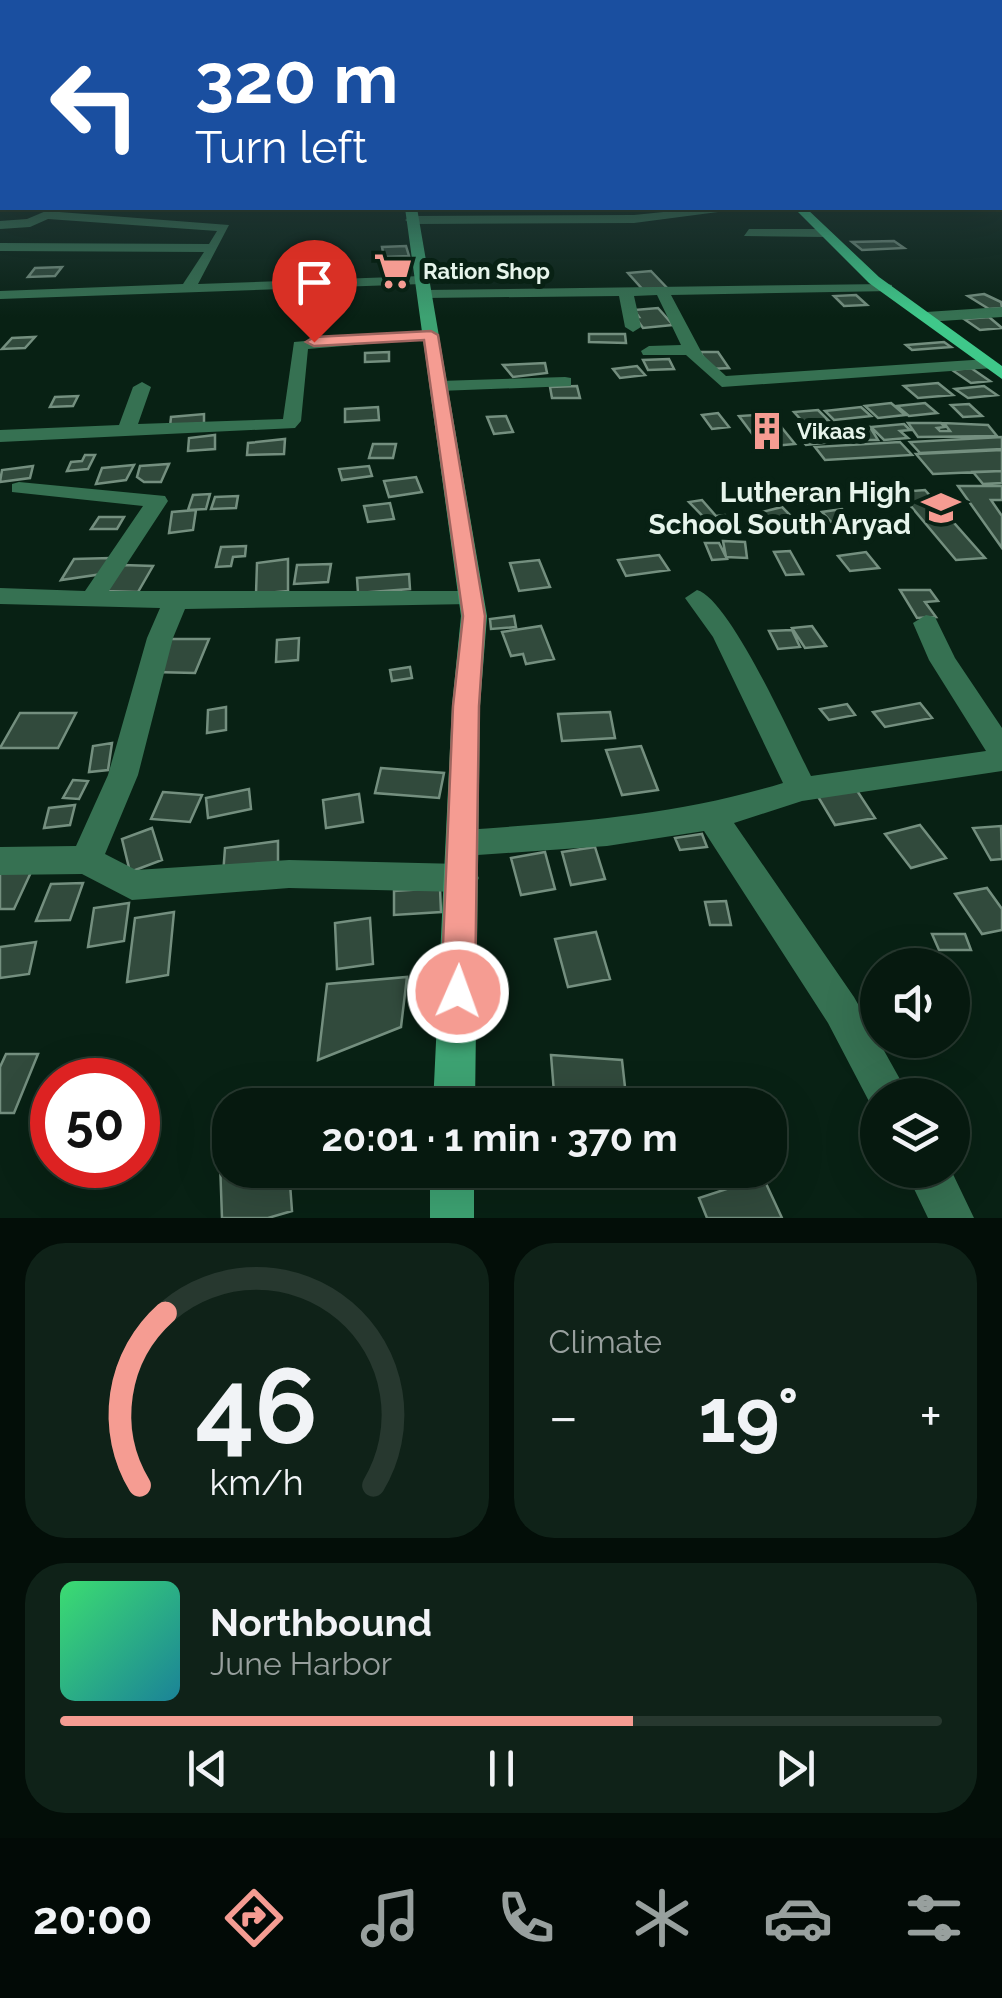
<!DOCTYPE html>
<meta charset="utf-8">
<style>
:root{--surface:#06190f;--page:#0f2218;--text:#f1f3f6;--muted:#98a09e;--line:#27382f;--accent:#f59c92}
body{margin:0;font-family:Raleway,sans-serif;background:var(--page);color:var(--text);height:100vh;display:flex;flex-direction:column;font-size:38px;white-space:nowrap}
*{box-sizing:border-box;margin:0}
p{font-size:32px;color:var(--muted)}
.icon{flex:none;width:55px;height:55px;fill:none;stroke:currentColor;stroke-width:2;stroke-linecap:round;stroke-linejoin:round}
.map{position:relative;height:1218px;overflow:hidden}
.details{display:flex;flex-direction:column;gap:25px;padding:25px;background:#030e08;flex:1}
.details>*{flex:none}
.top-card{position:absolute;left:0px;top:0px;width:1002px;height:210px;box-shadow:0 10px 40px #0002,0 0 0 2px var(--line);background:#1a4fa0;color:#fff;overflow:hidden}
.fabs{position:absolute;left:860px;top:948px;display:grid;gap:20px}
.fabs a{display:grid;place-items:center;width:110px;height:110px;border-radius:50%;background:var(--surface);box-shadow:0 10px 40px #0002,0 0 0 2px var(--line);font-size:50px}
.speed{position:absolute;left:30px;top:1058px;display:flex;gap:20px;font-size:50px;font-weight:700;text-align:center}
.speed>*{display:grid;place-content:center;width:130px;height:130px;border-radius:50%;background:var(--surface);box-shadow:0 10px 40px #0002,0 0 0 2px var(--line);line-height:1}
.speed .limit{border:15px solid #d22;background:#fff;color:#111}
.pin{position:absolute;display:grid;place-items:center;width:85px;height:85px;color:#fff;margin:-102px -42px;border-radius:50% 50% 50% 0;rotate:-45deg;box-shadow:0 0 10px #0007}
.pin .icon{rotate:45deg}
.me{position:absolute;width:110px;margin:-55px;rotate:2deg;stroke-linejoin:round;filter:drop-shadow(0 0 8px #0008)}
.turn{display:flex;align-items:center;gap:35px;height:210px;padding:0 30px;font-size:45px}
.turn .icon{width:130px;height:130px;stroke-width:2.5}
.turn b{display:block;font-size:70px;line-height:85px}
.big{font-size:75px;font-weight:700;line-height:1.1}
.details .widget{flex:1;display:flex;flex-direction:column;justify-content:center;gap:15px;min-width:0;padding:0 35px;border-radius:40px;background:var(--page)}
.details .dial{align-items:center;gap:0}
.dial svg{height:260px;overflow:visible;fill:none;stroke:var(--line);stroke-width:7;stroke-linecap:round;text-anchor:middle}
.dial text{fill:var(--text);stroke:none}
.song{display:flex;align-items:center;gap:30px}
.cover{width:120px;height:120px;border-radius:15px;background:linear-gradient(135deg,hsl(140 70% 55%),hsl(190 70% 35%))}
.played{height:10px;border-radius:5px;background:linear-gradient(90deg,var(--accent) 65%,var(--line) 65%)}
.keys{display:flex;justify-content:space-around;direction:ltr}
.heat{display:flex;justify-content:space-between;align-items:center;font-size:55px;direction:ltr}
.details .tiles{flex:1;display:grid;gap:25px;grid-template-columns:1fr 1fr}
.widget:last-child{grid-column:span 2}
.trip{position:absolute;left:212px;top:1088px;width:575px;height:100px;border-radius:40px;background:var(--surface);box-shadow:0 10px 40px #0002,0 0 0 2px var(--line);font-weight:700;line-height:100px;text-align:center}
.tabs{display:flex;height:160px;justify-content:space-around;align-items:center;background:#020a06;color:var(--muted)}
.tabs .icon{width:70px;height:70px}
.tabs .on{color:var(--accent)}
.tabs b{font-size:45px;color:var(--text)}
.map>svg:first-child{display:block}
.building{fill:#314a3c;stroke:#748f7f;stroke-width:2.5}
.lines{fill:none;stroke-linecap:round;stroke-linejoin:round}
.minor{fill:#367152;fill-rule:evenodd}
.secondary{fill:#3da272;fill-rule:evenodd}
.primary{fill:#3fc88a;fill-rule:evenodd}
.route{fill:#f59c92;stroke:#9f655f;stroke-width:2.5}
.labels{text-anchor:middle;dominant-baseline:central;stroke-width:10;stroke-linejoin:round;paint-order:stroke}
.far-poi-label{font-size:22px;font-weight:bold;fill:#e6f4eb;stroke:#082114;text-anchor:start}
.poi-label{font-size:28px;font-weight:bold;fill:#e6f4eb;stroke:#082114;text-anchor:end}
</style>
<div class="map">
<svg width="1002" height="1218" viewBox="0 0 1002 1218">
<rect width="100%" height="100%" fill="#082114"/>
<path class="building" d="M894,241L904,248L862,250L852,242Z
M406,246L409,256L384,257L382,247Z
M62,267L55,276L28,277L35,268Z
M651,271L669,290L645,292L628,273Z
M984,294L1001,302L1002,308L989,309L968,296Z
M856,295L867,305L844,306L834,296Z
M658,308L673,325L643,328L635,317H639L634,310Z
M989,317L1002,328L980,330L964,319Z
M589,334H625L626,343L589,342Z
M35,337L25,348L2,349L12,338Z
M944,342L951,347L912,350L906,345Z
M389,352V361L365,362V353Z
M700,352H718L729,368L710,369Z
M669,359L674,369L648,370L643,360Z
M545,363L547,373L513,377L503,365Z
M637,366L645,375L620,378L613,369Z
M971,368L990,381L971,383L952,370Z
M938,383L953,395L918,398L904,386Z
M577,386L580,398H552L550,387Z
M984,386L997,395L968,398L955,389Z
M78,396L73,406L50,407L55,397Z
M891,403L905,415L878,418L865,406Z
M925,403L937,413L909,416L897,406Z
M969,404L982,416L963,417L951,405Z
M378,407L379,420L345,422V409Z
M861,407L871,416L834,420L825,411Z
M818,410L828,420L803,422L794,412Z
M718,413L729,427L712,429L702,415Z
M204,414V423L170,427L171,417Z
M770,414L778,423L795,444L762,447L739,416Z
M506,416L513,432L494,434L487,417Z
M908,423H941L945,427L937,428L940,431H950L944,423L988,425L997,436L918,437Z
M904,424L910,430L900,431L908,438L884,440L871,427Z
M835,427H870L878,440H842Z
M828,428L841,441L806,445L800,438L814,437L808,431Z
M215,435V449L188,451L189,438Z
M1002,437V449L920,453L910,442Z
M285,439L284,454L247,455L248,443Z
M900,442L912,455L825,460L815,447Z
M373,444H396L393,458H369Z
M1002,450V471L933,474L916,454Z
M85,455H95L88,469L67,471L71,462L82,461Z
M169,464L161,482H144L137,477L140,466Z
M134,465L126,480L96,484L102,468Z
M33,466L30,478L0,482L2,470Z
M369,466L372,476L342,480L339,469Z
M1002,471V483L983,484L973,472Z
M416,477L422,492L389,497L384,481Z
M958,486H1002V500H991L1002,516V548Z
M784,488H801L809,503H792Z
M925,490L985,558L956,560L899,492Z
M210,494L206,509L188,510L193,495Z
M238,496L236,508L211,509L215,497Z
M702,500L716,516L725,515L737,530L719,533L689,502Z
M390,503L394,519L368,522L364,506Z
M782,507L790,515L766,520L758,513Z
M842,509L856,524L836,527L822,512Z
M196,510L193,530L169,533L172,512Z
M99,517H124L117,529H91Z
M723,541L745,542L747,558L726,557Z
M705,543H719L727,559L712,560Z
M246,546L245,556L233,557L231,566L216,567L221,547Z
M790,551L803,574L786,575L774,552Z
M866,552L879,568L850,571L838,556Z
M659,555L669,570L626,576L618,560Z
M110,558L102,574L61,580L74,559Z
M288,559V591L256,594L257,563Z
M539,560L550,587L519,591L510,563Z
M331,564L328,582L294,584L297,565Z
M122,565L153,566L138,592L105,591Z
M409,574L410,589L358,593L357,578Z
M900,590H930L938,601L925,602L936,617L917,618Z
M514,616L516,627L491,629L490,619Z
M541,626L554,659L526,664L523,654L511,656L502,632Z
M812,626L826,646L805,648L792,628Z
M792,630L800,647L778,649L769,631Z
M299,638L298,660L276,662L277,640Z
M169,639H209L195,673L154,672Z
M410,667L412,678L392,681L390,670Z
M920,703L932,718L885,727L873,712Z
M847,704L855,715L829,720L820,709Z
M226,707V730L207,733L208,710Z
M610,712L615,738L562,741L558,714Z
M20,713H76L58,748H0Z
M112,743L108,770L89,772L93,746Z
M641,746L658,790L622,795L606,750Z
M381,768L444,773L439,798L375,793Z
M73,780L88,781L79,799L63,798Z
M852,783L875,818L835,825L814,790Z
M249,789L251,809L208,818L206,798Z
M163,792L202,795L190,822L151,819Z
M359,794L363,822L326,828L323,800Z
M75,805L70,825L44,828L49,808Z
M920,825L946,858L911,868L885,834Z
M1001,826L1002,859L991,860L973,828Z
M152,828L162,860L130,872L122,839Z
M702,834L707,847L680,850L675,838Z
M278,841V867L223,875L225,848Z
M595,847L605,879L571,885L562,852Z
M545,852L555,889L521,895L511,858Z
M32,870L14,909H0V872Z
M83,883L70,920L36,921L51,884Z
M440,888L441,912L394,915V891Z
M987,888L1002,909V930L982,934L955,894Z
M726,901L731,925H710L705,902Z
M129,903L124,941L88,947L94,908Z
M174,912L168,975L127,982L135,918Z
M370,918L373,964L337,969L335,923Z
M596,932L610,979L568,987L555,939Z
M932,934H965L971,950H939Z
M36,942L29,974L0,978V947Z
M407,977L401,1027L318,1060L327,984Z
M6,1054H38L14,1113H0V1067Z
M551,1055L622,1060L627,1105H555Z
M230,1159V1170H289L292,1211L268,1218H222L220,1162Z
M763,1177L782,1218H707L699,1198Z"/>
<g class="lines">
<path class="minor" d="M0,181H2V187H0Z
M703,208H715L718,212L634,223L411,224L405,220L411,216L634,215Z
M46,211L229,225L198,284L422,276L429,280L422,284L0,299V291L183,284L204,252L0,251V243L209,244L217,231L48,219L30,227L0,229V221L27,219Z
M749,229H826L832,233L826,237L744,236Z
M887,284L892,285V291L671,295L703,355L726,376L988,359L994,360V368L722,387L686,355H643L641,351L649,346L681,345L657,295L634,296L641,327L633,332L625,327L619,296L424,298L417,294L424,290Z
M1002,307V317L926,322L918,317L926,312Z
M431,330L437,332V338L308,349L301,421L295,428L0,442V430L119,425L133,387L142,382L151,387L138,424L283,419L294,342Z
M565,377L571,378V386L439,391L430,386L439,381Z
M19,482L165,496L168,501L109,591H480L483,596L480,601L471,604L185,609L173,638L138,775L105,854L136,870L289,860L462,864L474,868L479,878L474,888L462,892L289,888L132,900L82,874L0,875V847L76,846L108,775L147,638L160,608L0,604V588L85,591L143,506L12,492V484Z
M697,590C730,599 793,741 811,776L986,751L929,660L913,623L926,615L935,617L955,658L1002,728V771L802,801L734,823L854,997L901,1081L907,1095H878V1111L873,1109L828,1023L704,831L607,846L463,856L451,852L447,843L451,834L463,830C576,822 675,816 783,783L713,637L685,598Z
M905,1170H951L974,1218H928Z"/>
<path class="secondary" d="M405,208H417L487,616L480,706L475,1105H433L452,706L461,616Z
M430,1170H474V1218H430Z"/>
<path class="primary" d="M794,208H806L879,277L1002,366V379L869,283Z"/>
</g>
<linearGradient id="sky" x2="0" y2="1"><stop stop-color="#04120b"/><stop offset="0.46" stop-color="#2c4345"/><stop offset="1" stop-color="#2c4345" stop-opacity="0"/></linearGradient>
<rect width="1002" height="317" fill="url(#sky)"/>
<path class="route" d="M431,331L438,335L485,616L479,706L475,992L470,1003L458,1008L446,1003L441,992L453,706L463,616L424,340L314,346L306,342L314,337Z"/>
<defs>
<g id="supermarket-bare" transform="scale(3)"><path d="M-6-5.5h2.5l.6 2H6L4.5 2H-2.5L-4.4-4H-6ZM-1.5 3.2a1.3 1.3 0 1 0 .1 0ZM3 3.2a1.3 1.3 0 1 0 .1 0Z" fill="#f59c92" stroke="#082114" stroke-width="2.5" paint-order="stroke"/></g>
<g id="building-bare" transform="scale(3)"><path d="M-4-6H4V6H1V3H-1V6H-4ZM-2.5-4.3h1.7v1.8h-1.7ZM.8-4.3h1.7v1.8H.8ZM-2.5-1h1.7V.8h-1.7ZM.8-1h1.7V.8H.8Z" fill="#f59c92" stroke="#082114" stroke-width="2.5" paint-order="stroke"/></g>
<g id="school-bare" transform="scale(3)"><path d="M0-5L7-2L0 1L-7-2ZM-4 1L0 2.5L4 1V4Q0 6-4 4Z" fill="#f59c92" stroke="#082114" stroke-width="2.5" paint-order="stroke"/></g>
</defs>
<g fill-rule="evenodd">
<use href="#supermarket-bare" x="393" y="271"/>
<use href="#building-bare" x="767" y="431"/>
<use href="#school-bare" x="941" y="508"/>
</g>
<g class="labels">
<g class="far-poi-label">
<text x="423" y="271">Ration Shop</text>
<text x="797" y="431">Vikaas</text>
</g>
<g class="poi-label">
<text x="911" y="492">Lutheran High<tspan x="911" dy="32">School South Aryad</tspan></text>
</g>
</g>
</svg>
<div class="fabs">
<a><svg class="icon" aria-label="sound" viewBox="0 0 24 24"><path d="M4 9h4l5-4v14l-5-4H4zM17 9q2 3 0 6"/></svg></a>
<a><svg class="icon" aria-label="layers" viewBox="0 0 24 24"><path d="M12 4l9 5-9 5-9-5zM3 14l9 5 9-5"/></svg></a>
</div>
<div class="speed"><div class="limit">50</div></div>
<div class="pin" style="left:314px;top:342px;background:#d93025"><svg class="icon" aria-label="arrive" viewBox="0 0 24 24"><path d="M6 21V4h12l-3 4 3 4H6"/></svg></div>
<svg class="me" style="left:458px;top:992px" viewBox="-20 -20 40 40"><circle r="17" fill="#f59c92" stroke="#fff" stroke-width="3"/><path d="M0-11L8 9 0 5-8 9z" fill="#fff"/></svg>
<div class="trip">20:01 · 1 min · 370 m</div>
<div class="top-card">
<div class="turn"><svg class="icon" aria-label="left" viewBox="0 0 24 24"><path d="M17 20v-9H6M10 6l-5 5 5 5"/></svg><div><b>320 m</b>Turn left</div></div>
</div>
</div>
<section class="details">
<div class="tiles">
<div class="widget dial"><svg viewBox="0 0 100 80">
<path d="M14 69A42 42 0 1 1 86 69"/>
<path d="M14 69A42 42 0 0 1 22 16" stroke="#f59c92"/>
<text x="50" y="56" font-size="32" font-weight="700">46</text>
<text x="50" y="72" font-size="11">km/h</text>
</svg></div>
<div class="widget"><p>Climate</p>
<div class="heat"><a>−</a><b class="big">19°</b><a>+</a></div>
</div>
<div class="widget">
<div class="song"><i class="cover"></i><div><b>Northbound</b><p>June Harbor</p></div></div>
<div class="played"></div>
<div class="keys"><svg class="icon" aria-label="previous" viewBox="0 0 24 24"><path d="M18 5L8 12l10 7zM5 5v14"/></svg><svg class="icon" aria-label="pause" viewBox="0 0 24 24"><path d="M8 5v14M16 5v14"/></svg><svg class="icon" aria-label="next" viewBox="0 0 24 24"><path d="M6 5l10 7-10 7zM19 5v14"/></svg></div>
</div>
</div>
</section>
<nav class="tabs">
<b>20:00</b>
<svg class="icon on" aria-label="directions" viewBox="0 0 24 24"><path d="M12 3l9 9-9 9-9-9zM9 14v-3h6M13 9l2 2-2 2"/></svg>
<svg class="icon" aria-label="music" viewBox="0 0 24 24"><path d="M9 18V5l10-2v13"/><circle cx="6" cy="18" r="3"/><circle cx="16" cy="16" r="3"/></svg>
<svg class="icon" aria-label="phone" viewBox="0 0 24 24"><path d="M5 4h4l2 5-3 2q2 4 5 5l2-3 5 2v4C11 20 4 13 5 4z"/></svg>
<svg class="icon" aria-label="climate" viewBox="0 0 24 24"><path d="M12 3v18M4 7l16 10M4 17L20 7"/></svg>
<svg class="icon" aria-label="car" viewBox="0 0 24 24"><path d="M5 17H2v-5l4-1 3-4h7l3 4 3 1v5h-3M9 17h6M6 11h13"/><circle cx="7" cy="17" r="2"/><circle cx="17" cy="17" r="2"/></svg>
<svg class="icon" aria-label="filters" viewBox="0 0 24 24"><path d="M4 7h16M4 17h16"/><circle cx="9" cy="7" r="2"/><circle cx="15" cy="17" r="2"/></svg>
</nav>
